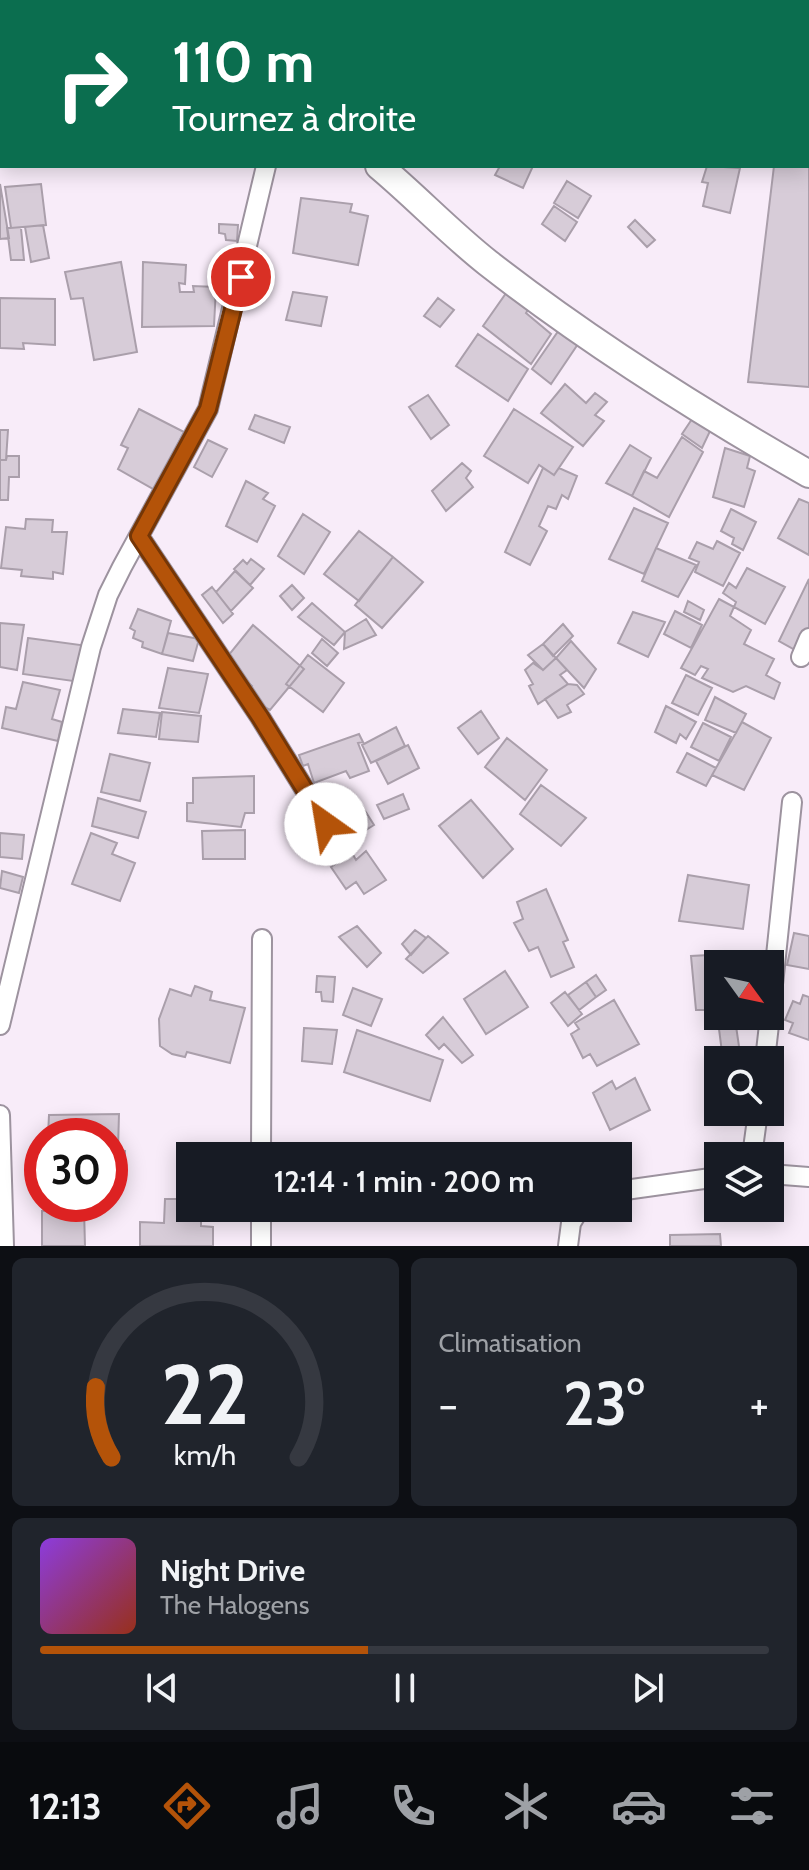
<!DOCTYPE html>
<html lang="fr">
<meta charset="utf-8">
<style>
:root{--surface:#171b24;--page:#20242c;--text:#f1f3f6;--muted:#9ea1a6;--line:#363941;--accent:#b45309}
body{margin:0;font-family:Cabin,sans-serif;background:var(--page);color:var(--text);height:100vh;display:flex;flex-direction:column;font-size:30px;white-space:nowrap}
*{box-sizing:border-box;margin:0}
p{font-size:26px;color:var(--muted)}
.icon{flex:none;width:44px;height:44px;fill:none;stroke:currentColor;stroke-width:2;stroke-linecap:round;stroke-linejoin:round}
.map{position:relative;height:1246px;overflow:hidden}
.sheet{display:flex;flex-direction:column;gap:12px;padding:12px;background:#0d0f14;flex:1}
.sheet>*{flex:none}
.top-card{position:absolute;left:0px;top:0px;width:810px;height:168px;box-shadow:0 4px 20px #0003;background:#0b6e4f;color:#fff;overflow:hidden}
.needle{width:52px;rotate:123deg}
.buttons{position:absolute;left:704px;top:950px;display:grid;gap:16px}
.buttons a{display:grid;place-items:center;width:80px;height:80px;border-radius:0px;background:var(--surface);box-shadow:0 4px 20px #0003;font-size:40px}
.speed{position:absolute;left:24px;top:1118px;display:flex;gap:16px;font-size:40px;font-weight:700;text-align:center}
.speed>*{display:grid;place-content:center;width:104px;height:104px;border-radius:50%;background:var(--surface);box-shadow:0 4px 20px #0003;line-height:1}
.speed .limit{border:12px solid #d22;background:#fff;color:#111}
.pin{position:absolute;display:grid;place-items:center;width:68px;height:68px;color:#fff;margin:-34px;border:4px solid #fff;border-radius:50%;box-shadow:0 2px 8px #0007}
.me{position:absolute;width:88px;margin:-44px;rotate:328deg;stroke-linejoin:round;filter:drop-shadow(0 0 6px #0008)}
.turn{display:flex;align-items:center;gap:28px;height:168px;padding:0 40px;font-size:36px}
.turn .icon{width:104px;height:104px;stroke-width:2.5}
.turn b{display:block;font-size:56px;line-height:68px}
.big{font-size:60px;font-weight:600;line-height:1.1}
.sheet .tile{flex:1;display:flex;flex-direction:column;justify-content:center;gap:12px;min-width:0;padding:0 28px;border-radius:12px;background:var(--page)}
.sheet .dial{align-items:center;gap:0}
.dial svg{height:208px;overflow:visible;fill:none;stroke:var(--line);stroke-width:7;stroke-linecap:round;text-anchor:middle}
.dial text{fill:var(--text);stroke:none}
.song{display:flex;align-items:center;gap:24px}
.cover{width:96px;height:96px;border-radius:12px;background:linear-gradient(135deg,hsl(270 70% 55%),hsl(10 70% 35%))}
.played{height:8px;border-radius:4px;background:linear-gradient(90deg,var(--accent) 45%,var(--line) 45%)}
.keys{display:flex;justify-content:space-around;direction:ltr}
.heat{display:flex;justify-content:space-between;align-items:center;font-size:44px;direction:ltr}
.sheet .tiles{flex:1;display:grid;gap:12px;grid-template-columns:1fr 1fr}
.tile:last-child{grid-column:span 2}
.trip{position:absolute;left:176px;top:1142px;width:456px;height:80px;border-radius:0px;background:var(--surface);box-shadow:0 4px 20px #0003;font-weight:600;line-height:80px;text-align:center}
.tab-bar{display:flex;height:128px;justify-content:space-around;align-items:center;background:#090b0e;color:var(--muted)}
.tab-bar .icon{width:56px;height:56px}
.tab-bar .current{color:var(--accent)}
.tab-bar b{font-size:36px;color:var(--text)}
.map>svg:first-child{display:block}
.building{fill:#d7ccd8;stroke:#aa9fab;stroke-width:2}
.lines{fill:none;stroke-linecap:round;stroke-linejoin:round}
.street-casing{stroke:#9d939f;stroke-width:22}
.secondary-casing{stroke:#9d939f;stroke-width:30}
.street{stroke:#fff;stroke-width:18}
.secondary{stroke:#fff;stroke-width:26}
.route-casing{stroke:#753606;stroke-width:20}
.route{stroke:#b45309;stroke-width:14}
</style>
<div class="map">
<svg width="809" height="1246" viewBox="0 0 809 1246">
<rect width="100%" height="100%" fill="#f8ecf9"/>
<path class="building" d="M663,0H771L663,2Z
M809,160V387L748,382L774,166H808Z
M500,166H533L523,188L495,175Z
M707,166L740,168L730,213L703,206L708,183L702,182Z
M567,181L591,196L578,218L554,203Z
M0,184L9,238L0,239Z
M41,184L46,225L11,228L5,187Z
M301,198L352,204L350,212L368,216L358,265L293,253Z
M554,206L577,222L565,241L542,224Z
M635,220L655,240L647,247L628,227Z
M219,224L238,225L237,241L226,240L225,234L219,233Z
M43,225L49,258L31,262L25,227Z
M7,228H21L24,260H11Z
M121,262L137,352L94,360L83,298L71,299L65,272Z
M143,262L186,265L185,284L179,283L180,292H194L193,286L216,287L214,326L142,327Z
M509,289L531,305L526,313L551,334L531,364L483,326Z
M293,292L327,297L321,326L286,320Z
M0,298L55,299V345L23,343L24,349L0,348Z
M438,298L454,310L440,327L424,316Z
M559,330L578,344L551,384L532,369Z
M478,334L528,369L508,401L456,366Z
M565,384L586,403L595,393L607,402L595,415L604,421L583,446L541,413Z
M428,395L449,425L431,439L409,407Z
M139,409L184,432L155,490L118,469L128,448L121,445Z
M514,409L573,447L554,475L539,465L528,483L484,456Z
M255,415L290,427L284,443L249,429Z
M692,419L711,429L702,448L682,434Z
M0,430H8L6,460H0Z
M682,437L703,452L669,517L632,496L644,471L657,478Z
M208,440L227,449L212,477L194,467Z
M630,445L651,458L632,496L606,483Z
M725,448L750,456L747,468L755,471L744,507L713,497Z
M7,456H19V477H9L8,500H0V460H6Z
M462,463L471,471L466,478L473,487L446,511L432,491Z
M543,468L554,475L559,468L577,476L568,499L562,495L556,509L548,506L539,526L547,531L530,565L505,552Z
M246,481L268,493L263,499L275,506L257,542L226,526Z
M799,499L809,503V555L778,538Z
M634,508L668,523L644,574L609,559Z
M731,509L756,522L743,550L732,544L734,538L721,531Z
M303,514L330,532L304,574L278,556Z
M26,519L53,520L52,532H67L63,574L53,572V579L21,576L22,570L1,568L6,527L25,529Z
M359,531L393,557L359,601L324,574Z
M717,541L740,553L723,586L695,572L699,562L689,558L697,542L713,549Z
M656,548L696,565L678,597L642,581Z
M393,557L423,582L382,628L355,605Z
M251,559L264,569L250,585L234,569L243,560L247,564Z
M747,568L785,587L765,624L734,607L736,602L723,593L729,583L736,588Z
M235,571L253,588L231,611L216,592Z
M809,579V627L797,651L779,641Z
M292,585L304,598L292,610L280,596Z
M212,587L233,614L223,623L202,595Z
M719,599L734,607L730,616L751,630L744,644L774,659L766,675L780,683L774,699L746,686L733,692L702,678L708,669L701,666L695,675L681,668Z
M688,601L704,610L700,620L684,612Z
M312,603L345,632L334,645L298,617Z
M138,609L171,621L162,654L142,647L143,642L133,638L135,631L130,628Z
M675,611L702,625L691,648L664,634Z
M633,612L665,622L648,657L618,643Z
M366,619L376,635L344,649L345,632Z
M0,623L24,625L17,670L0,667Z
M563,624L573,636L553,656L543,644Z
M253,625L304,669L270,710L246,697L252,686L223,662Z
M168,633L199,639L193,661L162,654Z
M28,638L88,646L80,682L23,674Z
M322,639L338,653L327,666L312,653Z
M571,641L596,669L584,688L556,658Z
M543,644L556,658L543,670L528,655Z
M308,655L344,683L323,712L286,684Z
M556,658L567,670L560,675L568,684L538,704L529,686L533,684L525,670L533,663L543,670Z
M168,668L208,674L199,713L159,708Z
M686,675L712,688L698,715L672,703Z
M23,682L60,690L52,719L62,722L58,741L2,728L6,707L16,709Z
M568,684L577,685L584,694L567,705L571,712L558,718L545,699Z
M715,697L746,714L736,733L705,720Z
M666,706L696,722L686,739L680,734L676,743L655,732Z
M123,709L160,713L156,737L118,733Z
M481,711L499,738L478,754L458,728Z
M162,712L201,716L198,742L159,739Z
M742,722L771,738L744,790L712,775Z
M703,723L731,737L719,761L691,747Z
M396,727L405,746L371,763L362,745Z
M359,734L363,742L358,743L369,771L350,778L346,771L314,783L308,764L303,766L299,755Z
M507,738L547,770L525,800L485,767Z
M408,745L419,768L388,784L376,761Z
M687,753L716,768L706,786L677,772Z
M110,754L150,763L140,801L101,792Z
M254,776V813H245L241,827L187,821V803H193V778Z
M541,785L586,818L561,846L520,814Z
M403,794L409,809L384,819L377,805Z
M98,798L146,812L138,838L92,826Z
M471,800L513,849L483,878L439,826Z
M362,806L374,825L353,838L336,815L346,807L350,813Z
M245,830V859H203L202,831Z
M0,833L24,835L22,859L0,857Z
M91,833L117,843L112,854L135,863L120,901L72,884Z
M366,851L386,880L364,894L356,882L346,889L331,867L352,853L356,860Z
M2,871L23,877L19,893L0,888Z
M688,875L749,885L743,929L679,921Z
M546,889L568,940L563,942L574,967L551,977L538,947L529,951L514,923L523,919L517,902Z
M357,926L381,953L367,967L339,937Z
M415,930L426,938L411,955L402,944Z
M794,933L809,936V969L787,965Z
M428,936L448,953L423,973L406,959Z
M728,954V964H718V1010H696L691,956Z
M505,971L528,1007L486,1034L464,999Z
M596,975L606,990L596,997L586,982Z
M317,976L335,977L333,1002L322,1001L321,992H316Z
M586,982L596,997L579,1010L568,995Z
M195,986L212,992L210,1000L245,1008L230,1063L187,1052L185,1057L172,1054L160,1046L159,1019L170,989L191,996Z
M353,988L382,999L371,1026L343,1015Z
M565,992L582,1014L568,1026L551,1003Z
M803,995L809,997V1040L789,1033L793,1023L785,1020L793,1001L800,1004Z
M614,1000L639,1044L597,1066L590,1054L583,1058L571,1034L579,1029L575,1023Z
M443,1017L473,1055L462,1063L444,1044L439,1049L426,1035Z
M736,1026L741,1060H723L719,1029Z
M304,1028L337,1030L332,1064L302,1061Z
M357,1030L443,1060L430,1101L344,1072Z
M635,1078L650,1110L610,1130L593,1093L612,1081L616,1089Z
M119,1114L118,1149L125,1151L123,1186L110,1185V1136H48L49,1115Z
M165,1199H190V1208H201V1226L213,1227V1246H140V1222L164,1223Z
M84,1209L85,1246H42V1211Z
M720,1234L721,1246H670V1235Z"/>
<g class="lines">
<g class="street-casing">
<path id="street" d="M139,536L260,717L326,824
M801,657L809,638
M770,1013L792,802
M0,1025L91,647L108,595L122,567L208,409L266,166
M765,1060L770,1016
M0,1115L4,1246
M261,1156L262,939
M752,1156L758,1112
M770,1174L809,1177
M618,1191L718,1177
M261,1246V1208
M568,1246L571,1223L580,1208"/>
</g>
<g class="secondary-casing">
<path id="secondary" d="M164,2L172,0
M238,2L244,0
M271,2L272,0
M0,45L2,44
M0,73L2,72
M379,166C416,197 450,233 488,263C588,341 699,411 809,474"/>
</g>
<use href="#street" class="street"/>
<use href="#secondary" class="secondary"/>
</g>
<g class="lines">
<g class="route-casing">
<path id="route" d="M241,277L208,409L139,536L260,717L326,824"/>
</g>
<use href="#route" class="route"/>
</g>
</svg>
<div class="buttons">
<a><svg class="needle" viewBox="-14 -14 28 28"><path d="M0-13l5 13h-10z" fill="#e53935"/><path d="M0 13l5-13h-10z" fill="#9ea1a6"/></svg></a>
<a><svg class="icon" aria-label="search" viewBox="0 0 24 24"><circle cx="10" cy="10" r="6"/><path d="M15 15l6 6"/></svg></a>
<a><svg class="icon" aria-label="layers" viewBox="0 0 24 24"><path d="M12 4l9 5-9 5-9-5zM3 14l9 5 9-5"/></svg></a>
</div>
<div class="speed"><div class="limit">30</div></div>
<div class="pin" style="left:241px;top:277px;background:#d93025"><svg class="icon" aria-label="arrive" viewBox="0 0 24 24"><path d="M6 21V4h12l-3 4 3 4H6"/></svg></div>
<svg class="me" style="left:326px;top:824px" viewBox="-20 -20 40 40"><circle r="19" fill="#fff"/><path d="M0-13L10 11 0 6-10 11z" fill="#b45309"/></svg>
<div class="trip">12:14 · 1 min · 200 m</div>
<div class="top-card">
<div class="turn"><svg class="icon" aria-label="right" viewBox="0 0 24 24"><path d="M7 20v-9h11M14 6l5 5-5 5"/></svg><div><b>110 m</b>Tournez à droite</div></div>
</div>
</div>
<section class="sheet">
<div class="tiles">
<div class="tile dial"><svg viewBox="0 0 100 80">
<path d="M14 69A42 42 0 1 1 86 69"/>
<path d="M14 69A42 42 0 0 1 8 42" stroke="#b45309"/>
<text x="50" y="56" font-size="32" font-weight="700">22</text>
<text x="50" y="72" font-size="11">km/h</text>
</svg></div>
<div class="tile"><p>Climatisation</p>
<div class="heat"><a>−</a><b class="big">23°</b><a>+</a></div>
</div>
<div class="tile">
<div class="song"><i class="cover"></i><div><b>Night Drive</b><p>The Halogens</p></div></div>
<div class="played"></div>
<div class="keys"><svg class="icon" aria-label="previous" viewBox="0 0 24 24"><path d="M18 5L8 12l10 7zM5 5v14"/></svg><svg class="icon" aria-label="pause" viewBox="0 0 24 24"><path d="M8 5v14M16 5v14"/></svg><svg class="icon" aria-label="next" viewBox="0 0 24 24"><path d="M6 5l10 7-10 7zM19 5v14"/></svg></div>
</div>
</div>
</section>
<nav class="tab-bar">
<b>12:13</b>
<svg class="icon current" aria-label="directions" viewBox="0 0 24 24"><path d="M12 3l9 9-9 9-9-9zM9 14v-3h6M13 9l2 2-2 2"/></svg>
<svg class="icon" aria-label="music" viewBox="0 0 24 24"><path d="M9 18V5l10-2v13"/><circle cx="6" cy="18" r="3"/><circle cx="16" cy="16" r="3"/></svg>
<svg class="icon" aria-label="phone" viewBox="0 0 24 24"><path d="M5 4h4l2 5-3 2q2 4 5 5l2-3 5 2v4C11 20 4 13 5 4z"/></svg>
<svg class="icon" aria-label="climate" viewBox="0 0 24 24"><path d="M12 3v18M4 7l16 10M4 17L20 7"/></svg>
<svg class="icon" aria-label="car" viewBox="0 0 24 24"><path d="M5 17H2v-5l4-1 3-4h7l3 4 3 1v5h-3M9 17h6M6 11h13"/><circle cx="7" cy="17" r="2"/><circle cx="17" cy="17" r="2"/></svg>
<svg class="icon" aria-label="filters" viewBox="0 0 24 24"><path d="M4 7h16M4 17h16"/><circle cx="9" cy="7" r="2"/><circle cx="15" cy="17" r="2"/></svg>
</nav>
